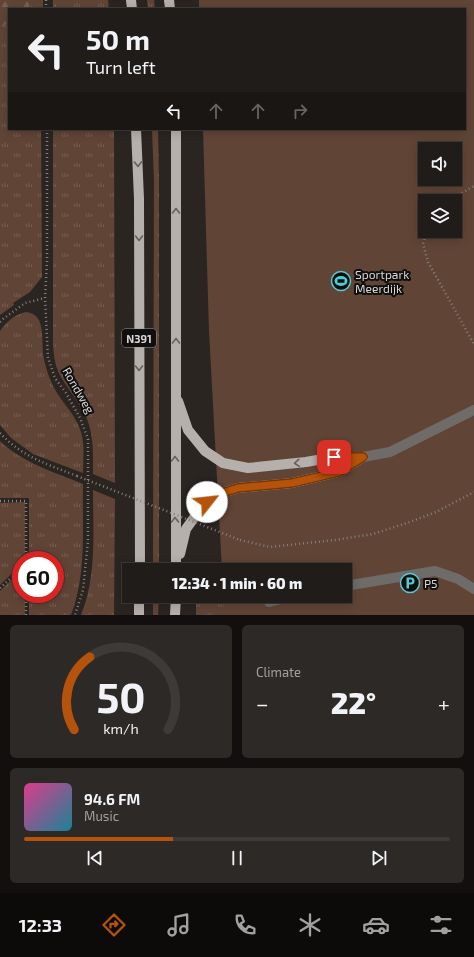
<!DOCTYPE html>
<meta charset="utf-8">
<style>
:root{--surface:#201c1a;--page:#2d2927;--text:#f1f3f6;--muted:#a2a1a2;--line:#3d3a39;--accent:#b45309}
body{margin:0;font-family:"Exo 2",sans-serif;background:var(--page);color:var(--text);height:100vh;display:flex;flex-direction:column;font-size:15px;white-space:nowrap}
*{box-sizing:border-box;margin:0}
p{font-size:13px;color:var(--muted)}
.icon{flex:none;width:22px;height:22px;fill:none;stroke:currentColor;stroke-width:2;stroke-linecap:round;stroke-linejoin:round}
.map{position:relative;height:615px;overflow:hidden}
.details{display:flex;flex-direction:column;gap:10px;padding:10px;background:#120f0e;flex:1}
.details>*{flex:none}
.banner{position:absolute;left:8px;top:8px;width:458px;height:122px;border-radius:0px;box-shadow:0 2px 10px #0003,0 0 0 1px var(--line);background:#201c1a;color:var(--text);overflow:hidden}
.controls{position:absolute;left:418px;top:142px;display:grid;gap:8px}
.controls a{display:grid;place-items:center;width:44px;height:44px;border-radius:0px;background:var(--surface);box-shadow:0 2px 10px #0003,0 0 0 1px var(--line);font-size:20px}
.speed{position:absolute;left:12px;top:551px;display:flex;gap:8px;font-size:20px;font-weight:700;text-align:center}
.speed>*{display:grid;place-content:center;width:52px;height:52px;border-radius:50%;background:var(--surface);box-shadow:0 2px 10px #0003,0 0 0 1px var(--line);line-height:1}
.speed .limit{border:6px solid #d22;background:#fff;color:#111}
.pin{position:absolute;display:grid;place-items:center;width:34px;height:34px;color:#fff;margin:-17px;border-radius:8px;box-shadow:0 2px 6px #0006}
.me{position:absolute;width:44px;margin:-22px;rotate:61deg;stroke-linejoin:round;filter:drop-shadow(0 0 3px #0008)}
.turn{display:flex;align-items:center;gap:14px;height:84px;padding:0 12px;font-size:18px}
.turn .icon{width:52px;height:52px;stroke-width:2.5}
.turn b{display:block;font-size:28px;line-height:34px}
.lanes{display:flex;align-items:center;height:38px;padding:0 12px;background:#0003;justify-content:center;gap:20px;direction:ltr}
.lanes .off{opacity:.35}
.big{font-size:30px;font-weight:800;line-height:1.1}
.details .widget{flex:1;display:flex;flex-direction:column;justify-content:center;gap:6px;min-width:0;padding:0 14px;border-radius:6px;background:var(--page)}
.details .dial{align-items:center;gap:0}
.dial svg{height:104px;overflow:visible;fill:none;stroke:var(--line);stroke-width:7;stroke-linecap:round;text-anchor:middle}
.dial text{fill:var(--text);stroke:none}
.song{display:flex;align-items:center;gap:12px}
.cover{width:48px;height:48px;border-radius:6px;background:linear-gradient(135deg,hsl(330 70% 55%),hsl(190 70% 35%))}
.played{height:4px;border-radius:2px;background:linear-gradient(90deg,var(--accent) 35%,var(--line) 35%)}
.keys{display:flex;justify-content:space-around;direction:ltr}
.heat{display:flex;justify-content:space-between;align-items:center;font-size:22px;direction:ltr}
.details .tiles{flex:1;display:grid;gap:10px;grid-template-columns:1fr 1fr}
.widget:last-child{grid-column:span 2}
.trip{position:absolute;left:122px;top:563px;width:230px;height:40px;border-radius:0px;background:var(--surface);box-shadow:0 2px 10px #0003,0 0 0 1px var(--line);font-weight:800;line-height:40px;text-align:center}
.tabs{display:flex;height:64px;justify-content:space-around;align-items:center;background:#0d0b0a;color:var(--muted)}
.tabs .icon{width:28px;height:28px}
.tabs .selected{color:var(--accent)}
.tabs b{font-size:18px;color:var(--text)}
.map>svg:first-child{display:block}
.grass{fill:url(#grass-tufts)}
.forest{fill:url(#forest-firs)}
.park{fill:#604536;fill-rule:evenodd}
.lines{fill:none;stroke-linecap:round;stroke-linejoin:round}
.path{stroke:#85817e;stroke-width:2.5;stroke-dasharray:1 3;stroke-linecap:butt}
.minor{stroke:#6e6b69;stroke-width:10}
.major{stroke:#b6b0ac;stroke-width:10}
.path-bridge{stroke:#85817e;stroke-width:2.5;stroke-dasharray:1 3;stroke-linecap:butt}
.oneway{stroke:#64605d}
.route-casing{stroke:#753606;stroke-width:10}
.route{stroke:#b45309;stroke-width:7}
.labels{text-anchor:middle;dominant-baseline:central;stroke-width:4;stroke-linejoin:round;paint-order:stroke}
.shield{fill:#110f0e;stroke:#9d9a99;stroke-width:1}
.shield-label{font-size:11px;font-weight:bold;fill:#d9d6d4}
.poi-label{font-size:12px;fill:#d9d6d4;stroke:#110f0e;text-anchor:start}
.street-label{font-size:12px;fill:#d9d6d4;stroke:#110f0e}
</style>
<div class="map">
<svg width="474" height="615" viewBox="0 0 474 615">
<defs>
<pattern id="grass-tufts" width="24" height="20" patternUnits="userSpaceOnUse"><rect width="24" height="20" fill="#604536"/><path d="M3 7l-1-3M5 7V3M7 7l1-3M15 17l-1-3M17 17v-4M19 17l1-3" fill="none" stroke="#765f52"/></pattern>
<pattern id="forest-firs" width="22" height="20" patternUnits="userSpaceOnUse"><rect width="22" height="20" fill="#604536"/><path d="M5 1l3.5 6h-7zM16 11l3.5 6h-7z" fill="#765f52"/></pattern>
</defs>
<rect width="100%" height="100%" fill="#2b2522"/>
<path class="grass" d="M39,0H43V9H26Z
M53,0H108L109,9H53Z
M147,0H154L155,9H148Z
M9,22V129H41L42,277L30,292L13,303L14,305L0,315V29Z
M53,129H114L115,483L93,474C93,455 94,437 87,419C81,404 69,391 61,377C52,362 53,342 53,325Z
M152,129H158L159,180V570H153L154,181Z
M26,312C48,314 40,343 44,359C46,370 51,383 57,393C66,407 76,416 81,432C85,445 83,459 83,473L33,454L11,438L0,425V331C7,321 14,315 26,312Z
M0,441C23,463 54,472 83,484C82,527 87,574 71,615H29V594H55V560H29V498H0Z
M93,490L115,499L114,615H81C97,576 93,532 93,490Z
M25,502V560H21V565L0,585V503Z
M20,571H21V594H25V615H0V591Z
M153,596H159L158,615H153Z
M196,596H258L242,615H196Z"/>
<path class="forest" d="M0,0H39L26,9H9V22L0,29Z"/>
<path class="park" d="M199,0H474V615H224L223,596H345V570H222L209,331L203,129H465V9H199ZM425,149H455V179H425ZM425,201H455V231H425Z"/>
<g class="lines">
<path class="path" d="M46,0V9
M47,129V262L45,298L48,358L55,378L66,393L80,418L88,439V541L83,590L75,615
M448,201L474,186
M426,231L423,244L428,262L474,344
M0,322L3,319L25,303L45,298
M0,433C22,457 47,464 77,476
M0,501H26V560
M240,540L270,547L335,540L373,534L407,523L436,512L474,492
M0,588L21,569
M26,615V594"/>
<path class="minor" d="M363,457L390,452L474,410
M345,586L435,571L458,579L474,589
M269,602L294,596"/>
<path class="major" d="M131,0L132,9
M169,0L170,9
M136,129L139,199L140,570
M178,401L188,430L205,451L223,463L248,468L306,462L334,457H363
M180,554L186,529L201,508L213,496L238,488L292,483L339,472L363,457
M176,570V129
M139,615V596
M175,615L176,596"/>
<path class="path-bridge" d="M77,476L240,540"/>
</g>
<defs><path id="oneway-chevron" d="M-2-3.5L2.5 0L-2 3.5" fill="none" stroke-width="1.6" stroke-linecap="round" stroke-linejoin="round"/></defs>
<g class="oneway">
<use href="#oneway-chevron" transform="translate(138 164) rotate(88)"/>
<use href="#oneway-chevron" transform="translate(176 211) rotate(-90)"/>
<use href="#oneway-chevron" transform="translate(139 238) rotate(90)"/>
<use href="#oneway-chevron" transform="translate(176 341) rotate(-90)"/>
<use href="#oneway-chevron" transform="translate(139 368) rotate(90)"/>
<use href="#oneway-chevron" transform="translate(175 459) rotate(-90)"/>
<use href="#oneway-chevron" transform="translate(297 463) rotate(175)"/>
<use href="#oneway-chevron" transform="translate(175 520) rotate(-90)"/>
</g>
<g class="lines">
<g class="route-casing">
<path id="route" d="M207,502L213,496L238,488L292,483L339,472L363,457H334"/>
</g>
<use href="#route" class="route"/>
</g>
<defs>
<g id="stadium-ring" transform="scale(1)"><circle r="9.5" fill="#110f0e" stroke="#51ccd4" stroke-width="1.5"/><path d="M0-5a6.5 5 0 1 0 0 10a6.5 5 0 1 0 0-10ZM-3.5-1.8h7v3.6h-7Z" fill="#51ccd4"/></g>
<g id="parking-ring" transform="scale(1)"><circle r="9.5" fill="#110f0e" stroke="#51ccd4" stroke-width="1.5"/><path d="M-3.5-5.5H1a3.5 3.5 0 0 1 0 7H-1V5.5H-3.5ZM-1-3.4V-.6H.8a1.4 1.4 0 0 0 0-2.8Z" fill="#51ccd4"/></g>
</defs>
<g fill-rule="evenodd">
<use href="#stadium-ring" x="341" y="281"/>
<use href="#parking-ring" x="410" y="583"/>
</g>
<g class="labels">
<rect class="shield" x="122" y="329" width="34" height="18" rx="3"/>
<g class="shield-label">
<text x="139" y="338">N391</text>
</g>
<g class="poi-label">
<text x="355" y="274">Sportpark<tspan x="355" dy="14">Meerdijk</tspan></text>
<text x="424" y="583">P5</text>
</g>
<g class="street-label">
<text transform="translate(79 390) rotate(60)">Rondweg</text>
</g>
</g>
</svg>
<div class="controls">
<a><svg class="icon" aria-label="sound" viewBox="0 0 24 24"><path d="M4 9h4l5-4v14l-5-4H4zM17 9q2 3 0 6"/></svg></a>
<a><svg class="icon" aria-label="layers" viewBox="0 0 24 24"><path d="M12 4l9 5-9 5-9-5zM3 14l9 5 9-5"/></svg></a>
</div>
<div class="speed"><div class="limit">60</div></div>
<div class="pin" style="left:334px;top:457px;background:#d93025"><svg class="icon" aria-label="arrive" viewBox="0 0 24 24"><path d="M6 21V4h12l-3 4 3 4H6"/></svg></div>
<svg class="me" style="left:207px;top:502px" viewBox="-20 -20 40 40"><circle r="19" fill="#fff"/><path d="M0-13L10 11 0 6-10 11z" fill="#b45309"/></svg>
<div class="trip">12:34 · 1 min · 60 m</div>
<div class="banner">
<div class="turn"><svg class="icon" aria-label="left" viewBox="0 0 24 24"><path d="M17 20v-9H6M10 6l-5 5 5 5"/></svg><div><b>50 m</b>Turn left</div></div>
<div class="lanes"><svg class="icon" aria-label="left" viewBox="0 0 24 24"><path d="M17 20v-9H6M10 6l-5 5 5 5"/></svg><svg class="icon off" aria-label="ahead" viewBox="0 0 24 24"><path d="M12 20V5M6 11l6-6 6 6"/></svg><svg class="icon off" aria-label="ahead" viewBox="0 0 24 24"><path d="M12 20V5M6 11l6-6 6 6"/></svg><svg class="icon off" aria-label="right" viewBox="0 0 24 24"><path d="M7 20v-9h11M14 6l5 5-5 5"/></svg></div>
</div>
</div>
<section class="details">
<div class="tiles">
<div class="widget dial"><svg viewBox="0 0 100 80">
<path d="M14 69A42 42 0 1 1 86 69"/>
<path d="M14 69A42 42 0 0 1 26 13" stroke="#b45309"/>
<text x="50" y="56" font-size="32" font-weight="700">50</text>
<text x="50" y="72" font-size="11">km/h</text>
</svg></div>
<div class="widget"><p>Climate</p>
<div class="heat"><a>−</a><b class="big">22°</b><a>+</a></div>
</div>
<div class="widget">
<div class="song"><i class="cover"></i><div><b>94.6 FM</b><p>Music</p></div></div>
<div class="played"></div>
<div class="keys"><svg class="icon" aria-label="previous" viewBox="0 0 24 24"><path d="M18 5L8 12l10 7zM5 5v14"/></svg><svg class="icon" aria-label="pause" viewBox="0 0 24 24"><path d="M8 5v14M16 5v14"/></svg><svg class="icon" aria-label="next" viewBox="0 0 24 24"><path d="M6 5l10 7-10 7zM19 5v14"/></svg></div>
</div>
</div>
</section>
<nav class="tabs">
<b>12:33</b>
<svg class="icon selected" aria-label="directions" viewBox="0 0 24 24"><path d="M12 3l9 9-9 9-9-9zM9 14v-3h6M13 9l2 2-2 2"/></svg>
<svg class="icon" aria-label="music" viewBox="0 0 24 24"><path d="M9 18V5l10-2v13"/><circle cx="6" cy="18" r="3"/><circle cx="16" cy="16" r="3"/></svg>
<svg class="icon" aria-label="phone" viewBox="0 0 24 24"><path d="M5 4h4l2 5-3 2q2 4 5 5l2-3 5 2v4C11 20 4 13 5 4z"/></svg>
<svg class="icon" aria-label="climate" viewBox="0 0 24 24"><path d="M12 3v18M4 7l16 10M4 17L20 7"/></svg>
<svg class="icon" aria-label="car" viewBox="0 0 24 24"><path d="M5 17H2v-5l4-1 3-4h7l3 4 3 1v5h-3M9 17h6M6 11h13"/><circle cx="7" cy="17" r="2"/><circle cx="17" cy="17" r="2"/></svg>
<svg class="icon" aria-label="filters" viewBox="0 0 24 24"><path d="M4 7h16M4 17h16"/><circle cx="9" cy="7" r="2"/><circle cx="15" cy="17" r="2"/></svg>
</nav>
